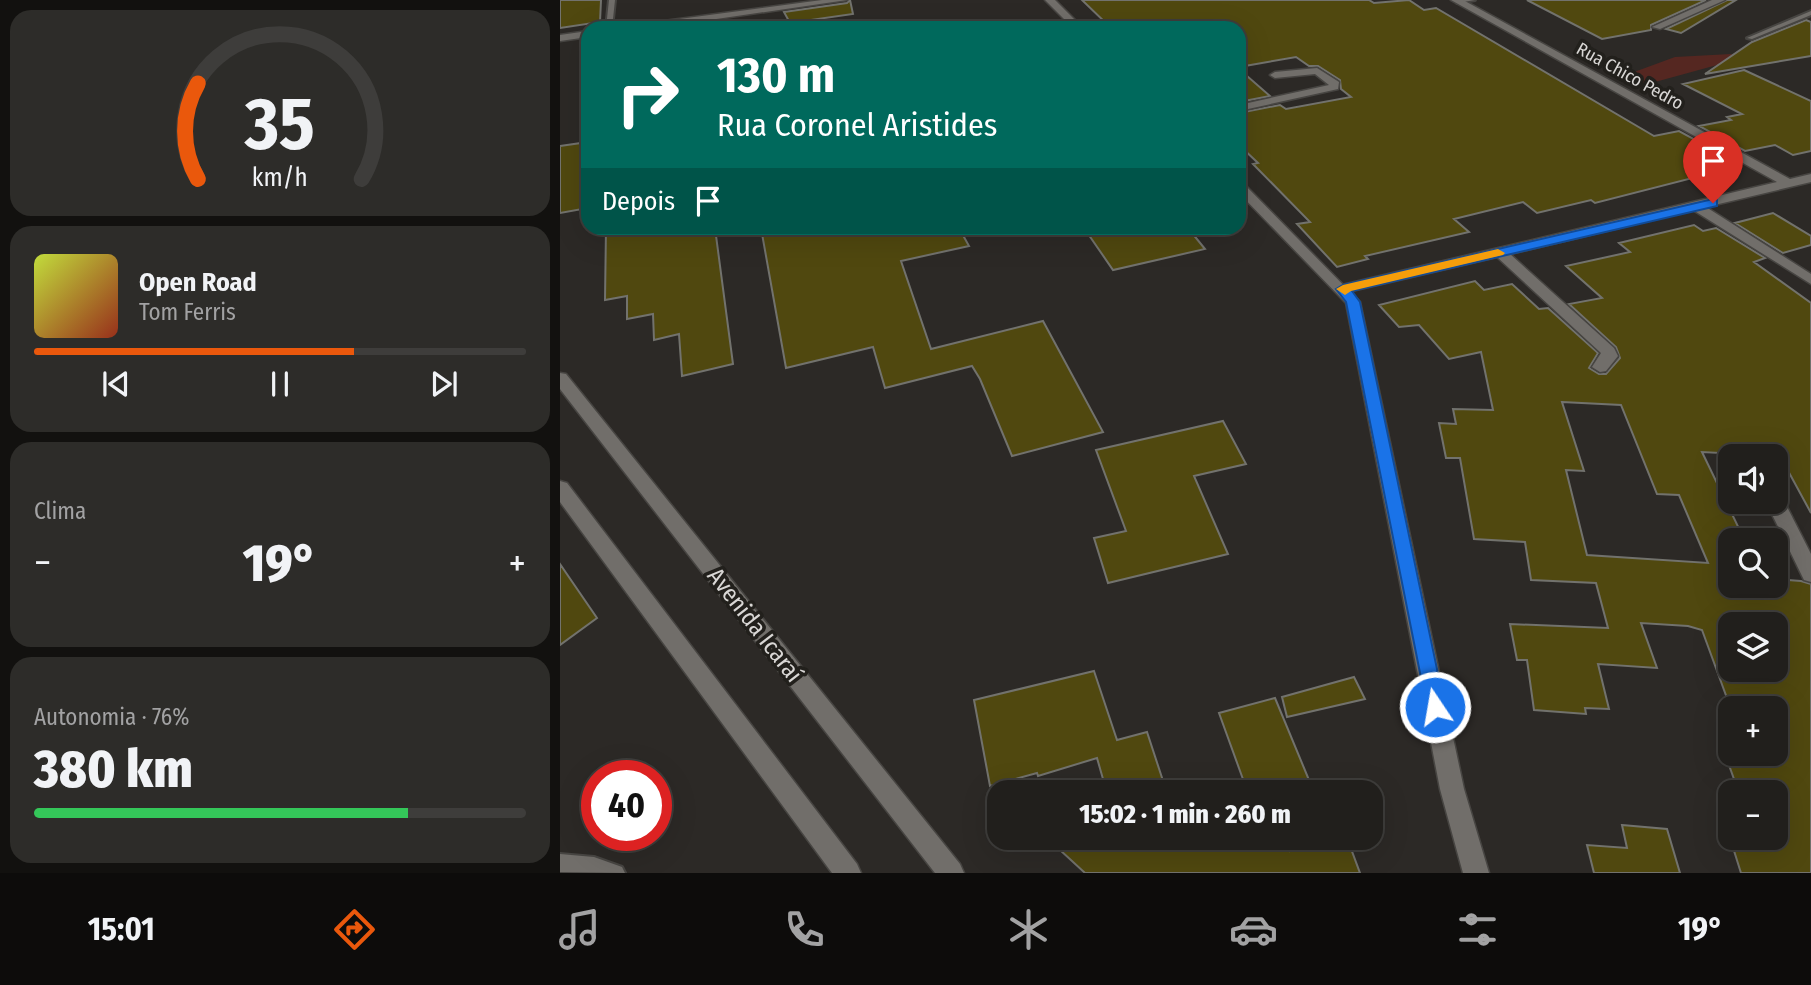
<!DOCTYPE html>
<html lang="pt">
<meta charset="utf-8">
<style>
:root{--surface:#211f1c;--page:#2d2c29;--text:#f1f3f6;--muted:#a2a2a3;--line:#3e3d3b;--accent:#ea580c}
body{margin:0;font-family:"Fira Sans Condensed",sans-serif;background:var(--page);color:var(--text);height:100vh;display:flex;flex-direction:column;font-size:26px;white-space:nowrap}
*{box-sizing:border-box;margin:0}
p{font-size:23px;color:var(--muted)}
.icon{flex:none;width:38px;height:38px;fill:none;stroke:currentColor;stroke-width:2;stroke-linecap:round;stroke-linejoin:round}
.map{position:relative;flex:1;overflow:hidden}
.drawer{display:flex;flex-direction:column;gap:10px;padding:10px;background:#12110f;width:560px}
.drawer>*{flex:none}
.guide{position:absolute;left:21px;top:21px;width:665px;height:214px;border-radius:21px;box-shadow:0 7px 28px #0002,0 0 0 2px var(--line);background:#00695c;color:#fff;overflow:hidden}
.tools{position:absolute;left:1158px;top:444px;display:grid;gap:14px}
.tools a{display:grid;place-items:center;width:70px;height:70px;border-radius:14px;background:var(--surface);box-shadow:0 7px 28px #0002,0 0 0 2px var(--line);font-size:35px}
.speed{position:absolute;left:21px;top:760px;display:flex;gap:14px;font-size:35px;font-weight:700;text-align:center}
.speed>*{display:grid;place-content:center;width:91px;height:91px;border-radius:50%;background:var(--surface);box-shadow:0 7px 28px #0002,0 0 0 2px var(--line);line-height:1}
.speed .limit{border:10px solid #d22;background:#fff;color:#111}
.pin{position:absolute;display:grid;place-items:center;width:60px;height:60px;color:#fff;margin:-72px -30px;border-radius:50% 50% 50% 0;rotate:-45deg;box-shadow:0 0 7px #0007}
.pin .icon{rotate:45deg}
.me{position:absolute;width:77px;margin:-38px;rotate:348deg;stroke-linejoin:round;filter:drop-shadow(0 0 5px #0008)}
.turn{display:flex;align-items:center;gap:24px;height:147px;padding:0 21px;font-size:32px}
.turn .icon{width:91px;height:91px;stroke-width:2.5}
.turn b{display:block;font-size:49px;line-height:60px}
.then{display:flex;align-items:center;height:66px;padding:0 21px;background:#0003;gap:14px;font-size:26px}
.big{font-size:52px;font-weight:800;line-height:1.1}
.drawer .widget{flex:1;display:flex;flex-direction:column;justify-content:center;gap:10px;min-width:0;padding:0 24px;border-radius:21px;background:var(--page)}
.drawer .dial{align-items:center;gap:0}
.dial svg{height:182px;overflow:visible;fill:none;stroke:var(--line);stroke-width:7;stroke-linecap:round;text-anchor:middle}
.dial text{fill:var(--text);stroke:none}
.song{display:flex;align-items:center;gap:21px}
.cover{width:84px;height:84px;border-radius:10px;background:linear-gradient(135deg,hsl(70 70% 55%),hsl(10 70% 35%))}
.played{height:7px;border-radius:4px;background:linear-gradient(90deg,var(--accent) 65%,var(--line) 65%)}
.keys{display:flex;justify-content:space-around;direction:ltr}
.heat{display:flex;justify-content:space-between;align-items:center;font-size:38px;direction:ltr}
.charge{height:10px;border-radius:5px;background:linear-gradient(90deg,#34c759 76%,var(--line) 0)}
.trip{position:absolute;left:427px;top:780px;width:396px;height:70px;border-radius:21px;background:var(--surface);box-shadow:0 7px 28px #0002,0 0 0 2px var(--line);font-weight:800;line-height:70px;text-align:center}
.menu{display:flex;height:112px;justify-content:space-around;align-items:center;background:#0d0c0b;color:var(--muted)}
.menu .icon{width:49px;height:49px}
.menu .current{color:var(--accent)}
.menu b{font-size:32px;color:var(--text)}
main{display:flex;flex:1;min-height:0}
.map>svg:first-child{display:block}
.green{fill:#552721}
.building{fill:#50480f;stroke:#72726d;stroke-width:2;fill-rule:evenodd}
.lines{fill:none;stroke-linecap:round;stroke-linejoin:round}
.service-casing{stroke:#474542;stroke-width:4}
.minor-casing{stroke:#474542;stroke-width:3}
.tertiary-casing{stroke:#474542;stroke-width:3}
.secondary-casing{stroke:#474542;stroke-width:3}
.service{fill:#716e6a;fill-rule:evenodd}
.minor{fill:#716e6a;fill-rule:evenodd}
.tertiary{fill:#716e6a;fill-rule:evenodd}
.secondary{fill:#716e6a;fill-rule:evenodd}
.route{fill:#1a73e8;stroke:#114b97;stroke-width:2}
.slow{fill:#f59e0b}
.labels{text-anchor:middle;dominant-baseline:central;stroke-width:7;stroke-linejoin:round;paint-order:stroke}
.far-street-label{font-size:18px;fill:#d9d7d5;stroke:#22201c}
.near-street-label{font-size:24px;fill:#d9d7d5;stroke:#22201c}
</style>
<main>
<section class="drawer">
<div class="widget dial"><svg viewBox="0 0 100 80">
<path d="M14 69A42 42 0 1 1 86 69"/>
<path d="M14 69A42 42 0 0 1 14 27" stroke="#ea580c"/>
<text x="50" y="56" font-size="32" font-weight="700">35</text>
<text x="50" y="72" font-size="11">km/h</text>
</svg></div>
<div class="widget">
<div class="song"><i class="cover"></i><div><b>Open Road</b><p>Tom Ferris</p></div></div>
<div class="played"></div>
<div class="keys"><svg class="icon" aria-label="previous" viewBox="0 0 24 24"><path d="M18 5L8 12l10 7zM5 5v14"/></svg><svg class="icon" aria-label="pause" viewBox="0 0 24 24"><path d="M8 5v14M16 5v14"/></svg><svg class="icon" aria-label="next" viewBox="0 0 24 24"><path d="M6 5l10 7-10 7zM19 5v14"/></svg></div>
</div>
<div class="widget"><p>Clima</p>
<div class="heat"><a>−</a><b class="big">19°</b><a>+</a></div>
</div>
<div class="widget"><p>Autonomia · 76%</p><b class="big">380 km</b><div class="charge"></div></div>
</section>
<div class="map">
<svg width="1251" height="873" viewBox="0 0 1251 873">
<rect width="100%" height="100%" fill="#2c2926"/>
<path class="green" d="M1171,54L1179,59L1084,85L1066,75L1115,57Z"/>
<path class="building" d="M0,0H41L40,22L0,28Z
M290,0L293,14L230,23L224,12L287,3Z
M522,0H809L814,3L849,0L864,10L876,8L1094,136L1119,131L1165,156L1146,160L1164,170L1035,203L1031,200L977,213L963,202L894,219L909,232L805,256L808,259L777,267L737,224L750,222L693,164L698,163L679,145V113L720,105L726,109L791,97L781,89L780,80L758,66H749L736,57L679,67V28H551Z
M967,0H1146L1091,25V30L1042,39Z
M1167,0H1176L1121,33L1106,29Z
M1246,20L1251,22V56L1145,74L1192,42Z
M679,69L710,96L679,102Z
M1184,70L1251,101V151L1233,155L1215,145L1185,151L1139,126L1171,120L1167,117L1182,114L1123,84Z
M28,142V208L0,213V146Z
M1213,213L1251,236V245L1223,253L1175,223Z
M1134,225L1143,231L1156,228L1205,258L1194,262L1251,303V513L1220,456L1142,452L1185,541H1171V586H1216V579L1241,581L1251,584V873H1181L1170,838H1216V793H1179L1165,754H1216V709H1171L1142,630L1128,626L1081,623L1097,668L1038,664L1049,709L1025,708L1026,714L974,710L967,660H957L950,624L1048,628L1036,583L971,580L965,542L914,539L900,458H886L879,423L896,424L893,409L933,410L921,352L889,359L859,325L839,327L819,305L915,281L924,290L952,284L979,309L988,308L1038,353L1029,368L1039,374H1046L1060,358L1056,347L1009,304L1042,298L1006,266L1070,252L1059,243ZM1002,402L1061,405L1097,494L1119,495L1148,563L1027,555L1006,470L1024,471ZM1171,625H1216V670H1171Z
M46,228H155L173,364L122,376L119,334L94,340L93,314L67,319V296L45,300Z
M201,228H399L409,246L341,261L371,349L483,321L543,432L452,456L420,379L412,366L325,388L313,347L226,368Z
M524,228H628L645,249L553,270Z
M663,421L686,464L634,476L668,554L548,583L534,538L566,531L536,450Z
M0,564L37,618L0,645Z
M534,671L557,740L587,732L607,793H547L537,758L478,776L477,773L430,786L414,700Z
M794,677L805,699L727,717L722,697Z
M715,698L749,780L738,782L742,793H688L659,713Z
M1062,825L1107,829L1120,873H1034L1027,845L1067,848Z
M487,838H726L730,851L787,838L800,873H525Z"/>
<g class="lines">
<g class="service-casing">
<path id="service" d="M49,0H55L52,28H46Z
M900,0H915L897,3V1Z
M1251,11V15L1192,39L1187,38Z
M0,854L34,857L62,867L65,873L0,872Z"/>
</g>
<g class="minor-casing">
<path id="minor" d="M891,0H903L1230,179L1251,174V182L1146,207L1251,274V284L1133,210L950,254L1054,348L1058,356L1046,371L1040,372L1032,367L1041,353L937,257L783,293L778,292L776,289L778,286L1217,182Z
M1152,0H1165L1100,29L1092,27Z
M757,68L779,82L778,89L679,111V105L769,85L755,74L715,78L710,75L715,72Z
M1216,496L1222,497L1251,554V582L1244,580L1206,502H1216Z"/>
</g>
<g class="tertiary-casing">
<path id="tertiary" d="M262,0H287L95,28H69L74,25Z
M485,0H495L523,28H513Z
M28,31V37L0,41V35Z
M679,182L683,183L800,302L904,789L929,873H903L880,789L786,303L679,193Z"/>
</g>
<g class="secondary-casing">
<path id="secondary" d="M0,373L6,374L400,864L404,873H375L0,389Z
M0,481L7,483L297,864L301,873H272L0,502Z"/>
</g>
<use href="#service" class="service"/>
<use href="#minor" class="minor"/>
<use href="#tertiary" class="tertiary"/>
<use href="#secondary" class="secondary"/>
</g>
<path class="route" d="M1153,199L1157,200V206L792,291L800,302L885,707L882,713L875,716L868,713L786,302L776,289L783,285Z"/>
<path class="slow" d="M938,249L945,253L943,255L791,291L785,295L776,289L783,285Z"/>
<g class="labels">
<g class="far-street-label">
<text transform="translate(1070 76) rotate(29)">Rua Chico Pedro</text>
</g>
<g class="near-street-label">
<text transform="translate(195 625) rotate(52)">Avenida Icaraí</text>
</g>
</g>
</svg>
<div class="tools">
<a><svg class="icon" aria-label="sound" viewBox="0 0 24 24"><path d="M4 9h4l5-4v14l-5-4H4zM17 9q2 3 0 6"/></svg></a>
<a><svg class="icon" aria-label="search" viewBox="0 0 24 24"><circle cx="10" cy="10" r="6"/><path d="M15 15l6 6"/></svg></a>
<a><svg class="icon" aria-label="layers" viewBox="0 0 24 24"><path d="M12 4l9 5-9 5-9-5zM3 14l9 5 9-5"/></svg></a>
<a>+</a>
<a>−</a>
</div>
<div class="speed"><div class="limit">40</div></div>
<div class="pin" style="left:1153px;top:203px;background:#d93025"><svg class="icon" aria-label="arrive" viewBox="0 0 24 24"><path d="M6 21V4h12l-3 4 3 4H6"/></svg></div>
<svg class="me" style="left:875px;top:707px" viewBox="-20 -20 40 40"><circle r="17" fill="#1a73e8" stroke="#fff" stroke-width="3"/><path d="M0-11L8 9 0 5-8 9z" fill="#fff"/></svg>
<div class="trip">15:02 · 1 min · 260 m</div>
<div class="guide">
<div class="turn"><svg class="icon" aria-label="right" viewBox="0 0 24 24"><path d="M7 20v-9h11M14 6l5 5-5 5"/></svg><div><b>130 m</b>Rua Coronel Aristides</div></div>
<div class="then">Depois<svg class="icon" aria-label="arrive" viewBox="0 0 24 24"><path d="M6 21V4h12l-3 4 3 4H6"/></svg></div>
</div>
</div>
</main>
<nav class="menu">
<b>15:01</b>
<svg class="icon current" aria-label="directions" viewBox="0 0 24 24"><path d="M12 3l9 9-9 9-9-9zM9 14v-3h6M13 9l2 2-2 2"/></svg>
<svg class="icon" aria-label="music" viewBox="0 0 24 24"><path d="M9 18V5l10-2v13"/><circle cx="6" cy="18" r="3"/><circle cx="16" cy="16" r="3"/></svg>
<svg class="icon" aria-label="phone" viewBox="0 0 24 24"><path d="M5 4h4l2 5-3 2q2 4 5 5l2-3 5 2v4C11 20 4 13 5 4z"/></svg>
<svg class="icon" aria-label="climate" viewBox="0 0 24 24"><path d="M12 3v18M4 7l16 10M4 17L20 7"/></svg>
<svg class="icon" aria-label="car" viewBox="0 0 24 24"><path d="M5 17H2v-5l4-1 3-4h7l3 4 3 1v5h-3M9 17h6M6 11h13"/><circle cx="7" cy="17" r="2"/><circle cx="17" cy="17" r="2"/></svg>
<svg class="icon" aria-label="filters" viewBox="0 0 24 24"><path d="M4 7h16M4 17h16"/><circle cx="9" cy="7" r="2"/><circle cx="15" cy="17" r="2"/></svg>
<b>19°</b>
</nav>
